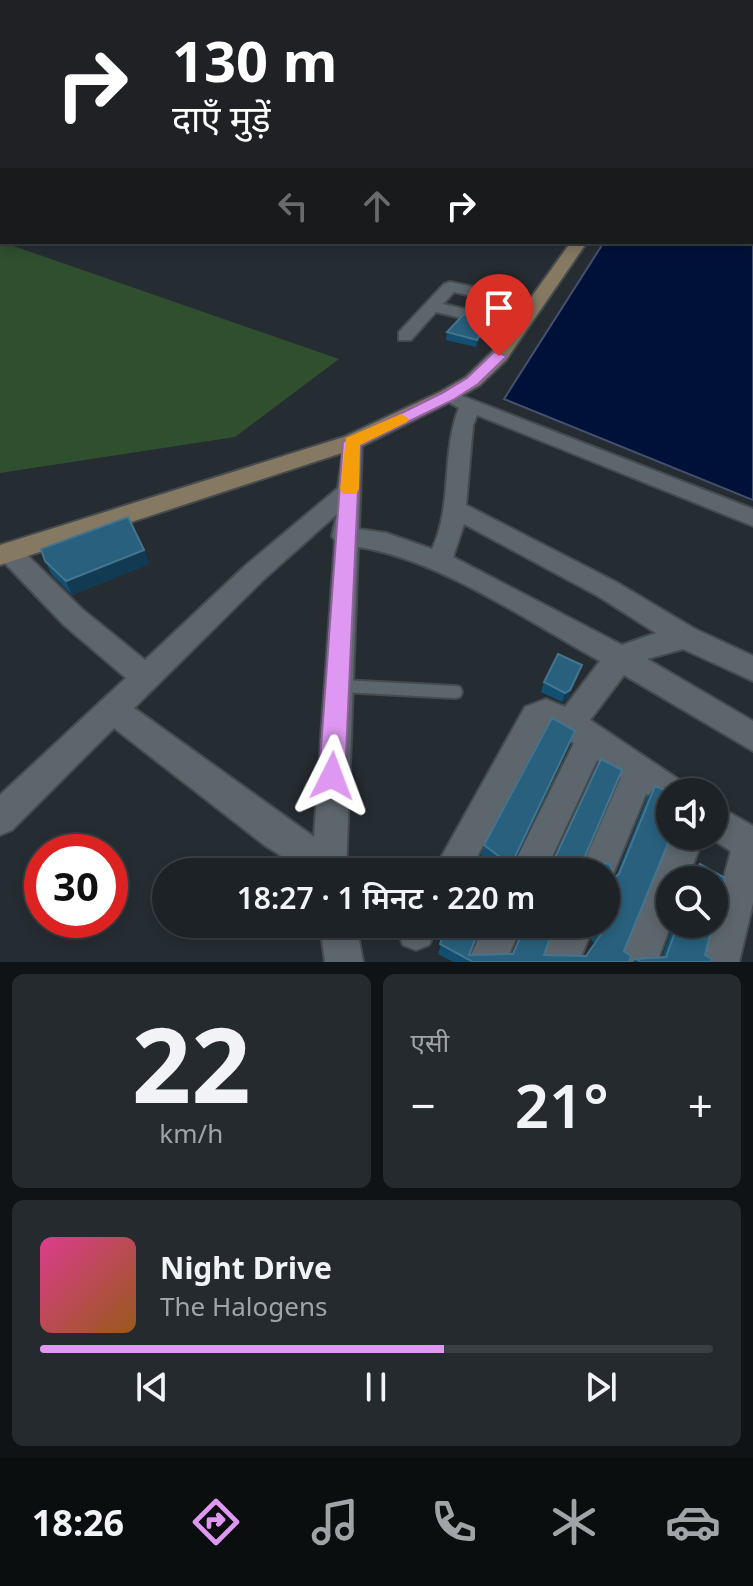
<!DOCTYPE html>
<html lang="hi">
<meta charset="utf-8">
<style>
:root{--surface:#1c2226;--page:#252a2e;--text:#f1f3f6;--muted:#a0a4a7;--line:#3a3f43;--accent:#de98f2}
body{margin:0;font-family:"Noto Sans","Noto Sans Devanagari",sans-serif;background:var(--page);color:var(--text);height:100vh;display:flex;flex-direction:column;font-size:30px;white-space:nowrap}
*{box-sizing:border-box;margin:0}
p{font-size:26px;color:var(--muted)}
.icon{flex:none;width:44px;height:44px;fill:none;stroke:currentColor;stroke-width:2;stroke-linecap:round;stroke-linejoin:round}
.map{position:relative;height:962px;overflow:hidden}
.drawer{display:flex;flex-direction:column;gap:12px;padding:12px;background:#0f1315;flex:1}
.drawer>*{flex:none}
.guide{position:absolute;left:0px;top:0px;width:754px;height:244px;box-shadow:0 4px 12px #0003,0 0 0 2px var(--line);background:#202124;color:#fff;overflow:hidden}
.controls{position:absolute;left:656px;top:778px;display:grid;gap:16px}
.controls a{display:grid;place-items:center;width:72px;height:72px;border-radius:50%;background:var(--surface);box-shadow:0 4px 12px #0003,0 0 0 2px var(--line);font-size:40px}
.speed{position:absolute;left:24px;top:834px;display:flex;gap:16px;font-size:40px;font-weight:700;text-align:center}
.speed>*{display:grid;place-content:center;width:104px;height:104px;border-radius:50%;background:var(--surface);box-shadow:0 4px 12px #0003,0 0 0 2px var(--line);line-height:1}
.speed .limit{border:12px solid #d22;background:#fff;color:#111}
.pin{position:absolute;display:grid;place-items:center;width:68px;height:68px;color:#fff;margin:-82px -34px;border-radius:50% 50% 50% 0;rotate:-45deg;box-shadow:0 0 8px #0007}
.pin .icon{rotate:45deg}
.me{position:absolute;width:88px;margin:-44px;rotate:3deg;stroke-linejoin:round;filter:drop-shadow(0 0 6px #0008)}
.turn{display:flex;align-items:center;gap:28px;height:168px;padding:0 40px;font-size:36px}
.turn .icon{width:104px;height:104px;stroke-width:2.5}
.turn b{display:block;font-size:56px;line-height:68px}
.lanes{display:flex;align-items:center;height:76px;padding:0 40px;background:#0003;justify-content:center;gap:40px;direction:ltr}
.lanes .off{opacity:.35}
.big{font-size:60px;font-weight:600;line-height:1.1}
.drawer .tile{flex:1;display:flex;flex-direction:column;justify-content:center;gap:12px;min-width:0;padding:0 28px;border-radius:12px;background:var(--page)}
.drawer .dial{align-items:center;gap:0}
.dial b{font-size:104px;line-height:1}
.song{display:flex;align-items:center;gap:24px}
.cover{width:96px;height:96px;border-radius:12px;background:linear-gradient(135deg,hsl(330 70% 55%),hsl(30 70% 35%))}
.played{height:8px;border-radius:4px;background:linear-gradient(90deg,var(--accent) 60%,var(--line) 60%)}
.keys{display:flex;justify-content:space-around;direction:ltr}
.heat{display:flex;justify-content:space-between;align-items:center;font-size:44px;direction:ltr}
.drawer .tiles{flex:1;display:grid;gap:12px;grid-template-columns:1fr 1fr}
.tile:last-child{grid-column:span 2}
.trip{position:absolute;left:152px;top:858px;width:468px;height:80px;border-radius:40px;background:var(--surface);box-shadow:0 4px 12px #0003,0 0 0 2px var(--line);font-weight:600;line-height:80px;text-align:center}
.dock{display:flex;height:128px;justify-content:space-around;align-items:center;background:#0b0e0f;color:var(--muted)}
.dock .icon{width:56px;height:56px}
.dock .selected{color:var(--accent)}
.dock b{font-size:36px;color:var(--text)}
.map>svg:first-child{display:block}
.green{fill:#2f4f2f}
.water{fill:#001139;stroke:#44516e;stroke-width:2}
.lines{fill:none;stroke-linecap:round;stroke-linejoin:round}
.lane-casing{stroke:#464b50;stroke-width:4}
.street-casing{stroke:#464b50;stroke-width:4}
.secondary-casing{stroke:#464b50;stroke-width:4}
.lane{fill:#5d666c;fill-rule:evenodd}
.street{fill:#5d666c;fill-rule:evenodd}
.secondary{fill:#857962;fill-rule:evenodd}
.wall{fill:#124f70}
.shaded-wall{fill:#103b52}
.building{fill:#28607d;stroke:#45758e;stroke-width:2}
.route{fill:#de98f2;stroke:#90639d;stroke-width:2}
.slow{fill:#f59e0b}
</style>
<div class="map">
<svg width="753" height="962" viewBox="0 0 753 962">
<rect width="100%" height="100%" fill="#262d32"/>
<path class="green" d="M0,240L2,242L339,359L235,437L0,473Z"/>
<path class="water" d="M753,241V500L504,399L604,242Z"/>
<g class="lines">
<g class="lane-casing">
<path id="lane" d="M341,680L455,686L460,687L462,692L460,697L455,698L341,692L336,691L334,686L336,681Z"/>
</g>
<g class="street-casing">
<path id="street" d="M450,282L535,300L543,305L535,310L454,292L443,304L526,323L528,327L520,332L436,312L411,340H399V332L444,284Z
M447,390L753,509V526L477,415L473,425L466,505L616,582L695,629L753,656V681L683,649L647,659L753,721V751L624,675L590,720L681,781L686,792H670V808L646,794L609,884L606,886V872H580L621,777L597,760L545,872H510L574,743L546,727L469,872H433L525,707L546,699L565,707L600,661C529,622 439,559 358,547L346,872H306L263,844L114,728L12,830L0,835V795L126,678L64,625L0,558V546H18L82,609L145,660L245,566L338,488L345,437L352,435L362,442L359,529L386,533L432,549C453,505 441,453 459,408L437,396ZM337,514L332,536L335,541L314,837L134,708L263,580ZM464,524L598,596L656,633L622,645L453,557Z
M714,804L753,826V903L739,962H701L731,851L707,836H714Z
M670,836H704L687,880H670L671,924L657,962H619Z
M320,924H356L363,962H325Z
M401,924H439L429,945L416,950L403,945L398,932Z
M485,924H522L506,962H468Z
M557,924H594L579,962H541Z"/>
</g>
<g class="secondary-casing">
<path id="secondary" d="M752,127H753V133H752Z
M571,242H587L506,360L480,385L454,400L360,447L0,565V545L344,437L440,392L466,377L492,352Z"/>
</g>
<use href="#lane" class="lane"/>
<use href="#street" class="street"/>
<use href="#secondary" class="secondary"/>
</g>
<path class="wall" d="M501,296L499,305L495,313L474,308L475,299Z
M487,327L476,347L446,340L447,332Z
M144,550L149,564L72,595L52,575L45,561Z
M579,674L567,699L562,702L541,692L544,682Z
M552,718L575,731L570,744L514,863L553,862L601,759L622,770L583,861L610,864L613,878L616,876L647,798L655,786L670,792V836H671L624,951L631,956L629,962H453L438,954L447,924H482L470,955L513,954L525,925L524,924H555L544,955L586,956L595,943L591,940L596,924H606V872H501L481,856L484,845Z
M674,924H713L705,955L711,962H633L636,959L662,957Z"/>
<path class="shaded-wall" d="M501,296L499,305L495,313L496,304Z
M488,320L487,327L476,347L477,340Z
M144,550L149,564L72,595L66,581Z
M582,665L567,699L562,702L565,693Z
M575,731L570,744L512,866L511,865Z"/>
<path class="building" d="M481,292L501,296L496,304L475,299Z
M464,314L488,320L477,340L447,332Z
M128,517L144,550L66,581L45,561L41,549Z
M558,654L582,665L570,690L565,693L544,682Z
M552,718L575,731L512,863L553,862L601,759L622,770L583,861L610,864L613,878L619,874L655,786L670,792V836H671L624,951L631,956L629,962H473L440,944L447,924H481L469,955L513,954L526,924H555L544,955L586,956L602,933L598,930L600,924H606V872H520L484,845Z
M700,864L725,878L714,921V880H679V876L695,875Z
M678,924H713L705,955L712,959L711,962H641L636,959L666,957Z"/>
<linearGradient id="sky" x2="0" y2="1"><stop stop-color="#15191c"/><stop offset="0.46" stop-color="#414c5a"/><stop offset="1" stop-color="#414c5a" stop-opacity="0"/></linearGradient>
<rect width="753" height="249" fill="url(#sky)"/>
<path class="route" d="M494,352L507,356L478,384L453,400L360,445L345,776L342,785L332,789L323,785L319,776L343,442L442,393L467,378Z"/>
<path class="slow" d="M401,414L409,419L407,422L360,445L359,489L356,494H343L340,489L346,438Z"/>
</svg>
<div class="controls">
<a><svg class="icon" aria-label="sound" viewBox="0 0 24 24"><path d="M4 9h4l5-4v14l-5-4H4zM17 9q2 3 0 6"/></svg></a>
<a><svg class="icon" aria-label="search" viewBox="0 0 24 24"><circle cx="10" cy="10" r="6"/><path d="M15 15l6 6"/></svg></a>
</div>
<div class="speed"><div class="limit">30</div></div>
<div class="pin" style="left:499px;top:356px;background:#d93025"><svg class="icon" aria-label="arrive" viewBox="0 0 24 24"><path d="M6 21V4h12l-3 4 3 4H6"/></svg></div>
<svg class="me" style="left:332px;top:776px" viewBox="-20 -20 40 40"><path d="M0-17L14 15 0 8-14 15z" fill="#de98f2" stroke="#fff" stroke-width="4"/></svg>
<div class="trip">18:27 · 1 मिनट · 220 m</div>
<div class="guide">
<div class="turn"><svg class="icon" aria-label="right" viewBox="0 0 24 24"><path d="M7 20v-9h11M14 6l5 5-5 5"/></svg><div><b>130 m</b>दाएँ मुड़ें</div></div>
<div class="lanes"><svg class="icon off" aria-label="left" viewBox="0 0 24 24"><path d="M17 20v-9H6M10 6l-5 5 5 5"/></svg><svg class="icon off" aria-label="ahead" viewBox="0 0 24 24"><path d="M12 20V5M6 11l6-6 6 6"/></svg><svg class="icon" aria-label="right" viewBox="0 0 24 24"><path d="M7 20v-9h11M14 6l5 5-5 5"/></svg></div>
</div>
</div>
<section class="drawer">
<div class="tiles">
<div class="tile dial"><b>22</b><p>km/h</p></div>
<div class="tile"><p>एसी</p>
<div class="heat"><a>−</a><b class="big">21°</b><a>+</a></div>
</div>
<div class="tile">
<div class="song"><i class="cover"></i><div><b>Night Drive</b><p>The Halogens</p></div></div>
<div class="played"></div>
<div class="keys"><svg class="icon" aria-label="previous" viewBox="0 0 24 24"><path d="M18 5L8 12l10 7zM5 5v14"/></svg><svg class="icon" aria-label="pause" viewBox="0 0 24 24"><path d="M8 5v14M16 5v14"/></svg><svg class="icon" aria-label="next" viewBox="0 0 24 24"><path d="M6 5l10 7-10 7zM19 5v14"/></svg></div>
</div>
</div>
</section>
<nav class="dock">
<b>18:26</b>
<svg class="icon selected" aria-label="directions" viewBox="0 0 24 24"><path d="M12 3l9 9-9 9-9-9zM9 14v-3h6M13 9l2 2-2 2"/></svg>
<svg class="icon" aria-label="music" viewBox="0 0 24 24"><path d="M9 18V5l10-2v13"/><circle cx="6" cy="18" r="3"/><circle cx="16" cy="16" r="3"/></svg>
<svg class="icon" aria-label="phone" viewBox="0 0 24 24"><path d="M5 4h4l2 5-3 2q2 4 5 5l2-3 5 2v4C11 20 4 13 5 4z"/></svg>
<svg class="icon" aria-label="climate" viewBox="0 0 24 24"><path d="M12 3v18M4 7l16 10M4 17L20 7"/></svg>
<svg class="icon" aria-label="car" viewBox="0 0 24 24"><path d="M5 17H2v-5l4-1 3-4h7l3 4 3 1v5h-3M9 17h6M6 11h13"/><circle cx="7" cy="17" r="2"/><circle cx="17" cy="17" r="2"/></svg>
</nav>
